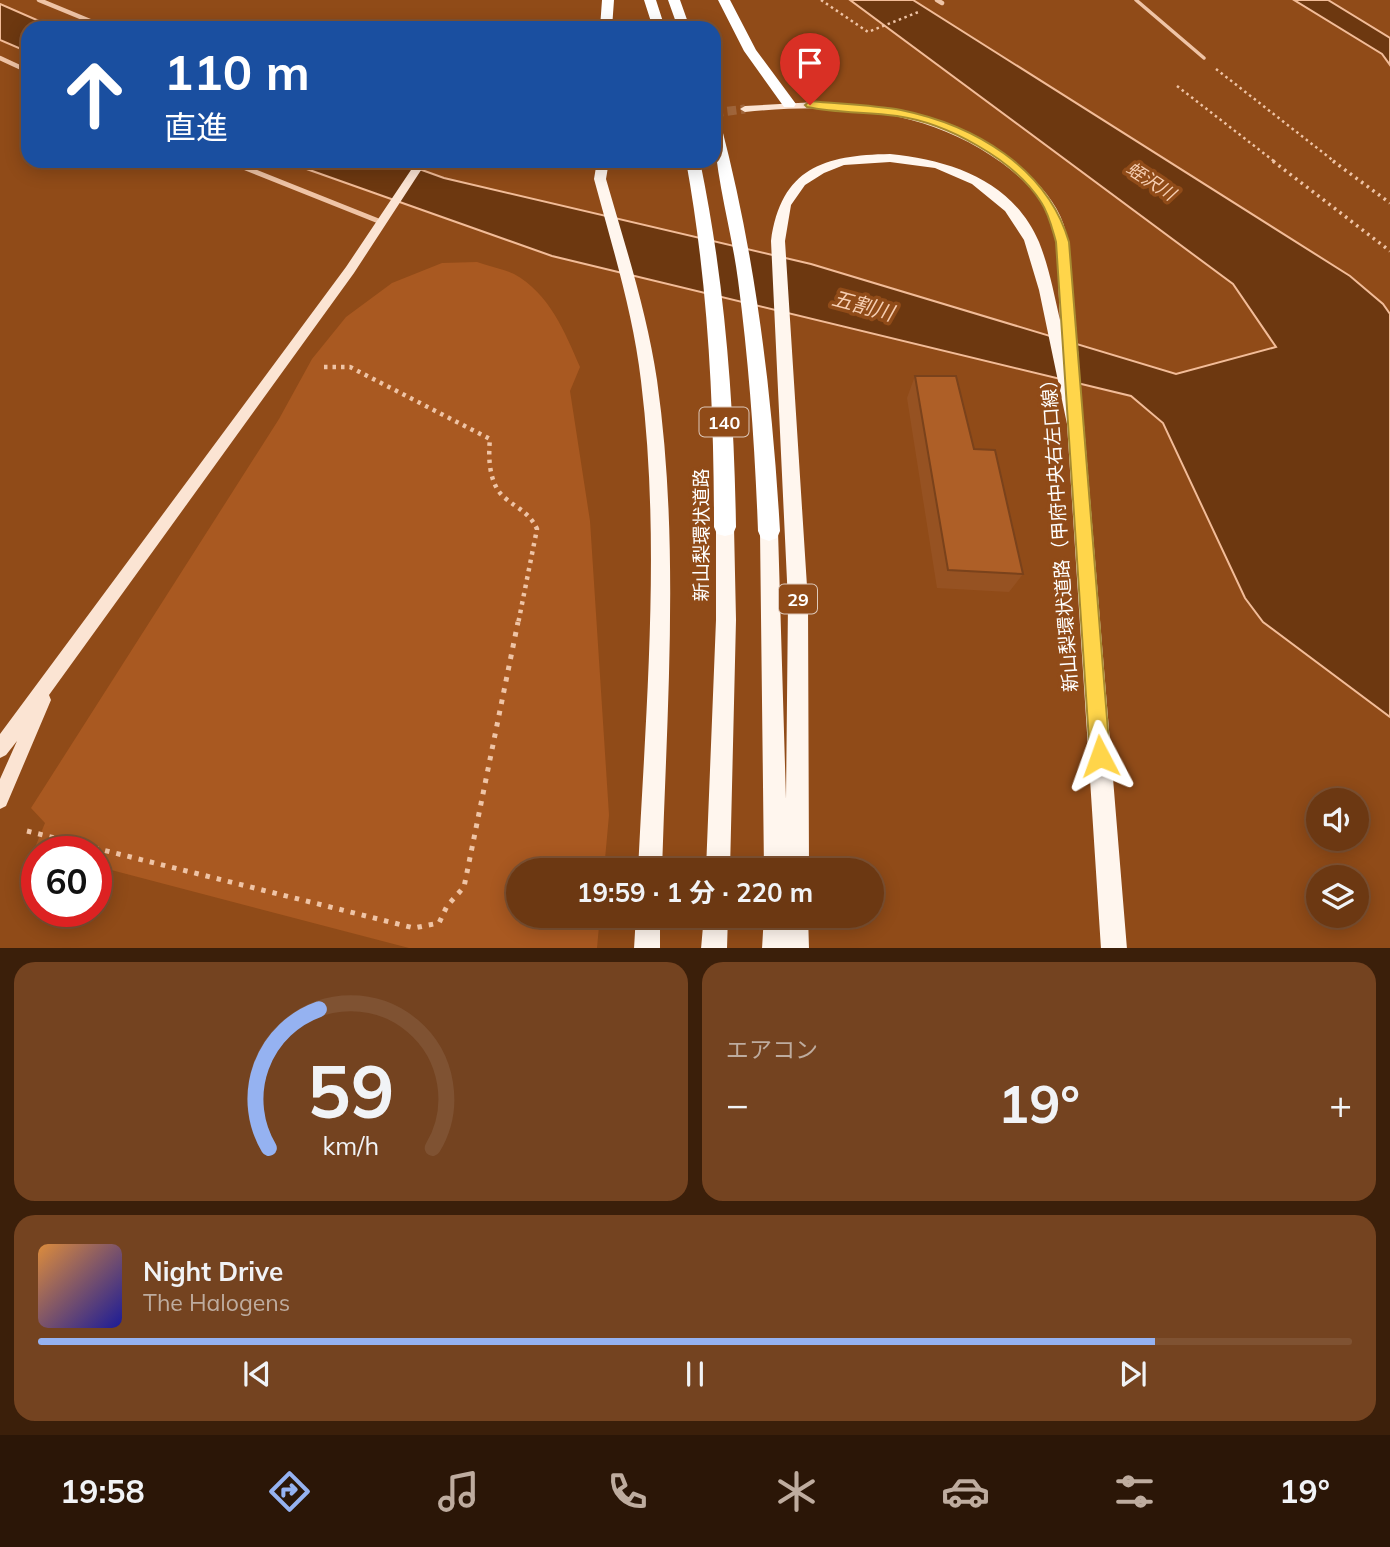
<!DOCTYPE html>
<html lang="ja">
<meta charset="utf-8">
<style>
:root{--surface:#6c3812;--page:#744320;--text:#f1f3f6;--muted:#beac9f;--line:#7f5232;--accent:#95b2f1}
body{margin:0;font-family:Mulish,"Noto Sans JP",sans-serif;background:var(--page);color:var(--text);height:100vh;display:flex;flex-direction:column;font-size:26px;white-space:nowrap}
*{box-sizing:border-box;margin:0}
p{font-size:23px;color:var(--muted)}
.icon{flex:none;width:38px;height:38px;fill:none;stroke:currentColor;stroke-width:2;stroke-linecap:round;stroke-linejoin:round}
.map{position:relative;height:948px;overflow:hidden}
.sheet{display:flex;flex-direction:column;gap:14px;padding:14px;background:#3b1f0a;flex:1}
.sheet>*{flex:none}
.banner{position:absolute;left:21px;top:21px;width:700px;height:147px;border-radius:21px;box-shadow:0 4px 18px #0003,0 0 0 2px var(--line);background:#1a4fa0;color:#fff;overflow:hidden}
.fabs{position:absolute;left:1306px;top:788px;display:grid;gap:14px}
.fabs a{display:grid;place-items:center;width:63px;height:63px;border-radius:50%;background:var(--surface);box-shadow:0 4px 18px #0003,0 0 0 2px var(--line);font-size:35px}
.speed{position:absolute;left:21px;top:836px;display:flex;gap:14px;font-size:35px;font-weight:700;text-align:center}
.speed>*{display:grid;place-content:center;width:91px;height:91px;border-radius:50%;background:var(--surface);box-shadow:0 4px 18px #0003,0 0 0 2px var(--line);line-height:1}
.speed .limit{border:10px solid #d22;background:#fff;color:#111}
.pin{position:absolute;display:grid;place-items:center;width:60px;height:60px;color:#fff;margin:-72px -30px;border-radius:50% 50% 50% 0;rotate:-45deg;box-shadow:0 0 7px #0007}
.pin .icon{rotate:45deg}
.me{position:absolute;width:77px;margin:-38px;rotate:356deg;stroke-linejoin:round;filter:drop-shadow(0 0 5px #0008)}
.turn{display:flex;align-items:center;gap:24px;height:147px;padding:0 28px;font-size:32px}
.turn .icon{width:91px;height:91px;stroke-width:2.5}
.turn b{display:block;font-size:49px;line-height:60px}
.big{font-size:52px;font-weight:700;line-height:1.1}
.sheet .tile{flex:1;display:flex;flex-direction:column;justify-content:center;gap:10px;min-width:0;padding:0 24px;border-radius:21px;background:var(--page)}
.sheet .dial{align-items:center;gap:0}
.dial svg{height:182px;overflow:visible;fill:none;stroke:var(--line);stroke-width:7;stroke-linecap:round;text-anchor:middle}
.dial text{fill:var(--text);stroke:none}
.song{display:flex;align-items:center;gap:21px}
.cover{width:84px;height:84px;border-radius:10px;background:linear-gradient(135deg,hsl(30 70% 55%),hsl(240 70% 35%))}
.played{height:7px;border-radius:4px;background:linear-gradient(90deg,var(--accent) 85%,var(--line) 85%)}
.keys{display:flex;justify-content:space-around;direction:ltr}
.heat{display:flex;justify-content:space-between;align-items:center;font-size:38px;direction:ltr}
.sheet .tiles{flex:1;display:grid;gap:14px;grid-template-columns:1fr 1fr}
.tile:last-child{grid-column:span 2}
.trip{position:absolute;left:506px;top:858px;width:378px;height:70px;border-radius:35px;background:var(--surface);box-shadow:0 4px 18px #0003,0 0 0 2px var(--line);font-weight:700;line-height:70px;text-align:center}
.menu{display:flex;height:112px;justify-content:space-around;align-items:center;background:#2b1607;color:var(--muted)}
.menu .icon{width:49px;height:49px}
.menu .on{color:var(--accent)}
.menu b{font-size:32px;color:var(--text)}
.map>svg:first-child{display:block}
.green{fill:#a95921}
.water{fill:#6d3810;stroke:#f2bc98;stroke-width:2}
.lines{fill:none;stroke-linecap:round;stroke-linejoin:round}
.secondary-tunnel{stroke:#a1663b;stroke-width:9;stroke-dasharray:9 4.5;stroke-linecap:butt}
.path-far3{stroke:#efc4a6;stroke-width:2.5;stroke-dasharray:2.5 3.5;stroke-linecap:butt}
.path-far2{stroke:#efc4a6;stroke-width:3.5;stroke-dasharray:2.5 4.5;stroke-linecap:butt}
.path-far1{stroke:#efc4a6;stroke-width:4.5;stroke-dasharray:3.5 5;stroke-linecap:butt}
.path{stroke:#efc4a6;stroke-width:5;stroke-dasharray:4.5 7;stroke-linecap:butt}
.lane{stroke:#efc4a6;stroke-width:3.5}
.street-far1{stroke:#efc4a6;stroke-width:4.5}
.street{stroke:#efc4a6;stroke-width:5}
.secondary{fill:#fbe4d3;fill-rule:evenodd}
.primary{fill:#fff6ee;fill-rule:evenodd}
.highway{fill:#fff;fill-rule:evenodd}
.wall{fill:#965222}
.building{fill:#ae5f27;stroke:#7a421b;stroke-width:2}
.route{fill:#ffd54a;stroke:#a68a30;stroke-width:2}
.labels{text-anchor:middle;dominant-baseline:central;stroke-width:7;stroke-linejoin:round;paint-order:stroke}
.far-water-label{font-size:18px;font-style:italic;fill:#f6ceb2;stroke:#904b18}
.shield{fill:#904b18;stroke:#dec9ba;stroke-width:2}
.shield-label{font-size:18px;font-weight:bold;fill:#fff}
.street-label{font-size:19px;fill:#fff;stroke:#904b18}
.water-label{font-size:21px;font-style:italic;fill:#f6ceb2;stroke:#904b18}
</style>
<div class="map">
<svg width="1390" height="949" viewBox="0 0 1390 949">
<rect width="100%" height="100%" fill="#904b18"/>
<path class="green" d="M477,262C488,266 503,269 514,274C549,293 565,332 580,367L570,391L590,521L609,815L604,870H518V915H600L597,948H409L96,866V852L34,850L45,823L31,808L279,419L312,359L346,317L392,283L442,263Z"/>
<path class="water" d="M850,0H913L1350,276L1383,304L1390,314V717L1263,622L1245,598L1163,423L1131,396L552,256L284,161H397L444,178L811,264L1176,374L1276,347L1233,284Z
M1294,0H1328L1390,38V65L1382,54Z
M0,4L55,28H28V52L0,40Z"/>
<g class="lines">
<path class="secondary-tunnel" d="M714,113L745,109"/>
<path class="path-far3" d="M821,0L868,32L921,11
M1216,69L1335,162
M1177,86L1275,162"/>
<path class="path-far2" d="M1273,161L1390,251
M1333,161L1390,203"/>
<path class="path-far1" d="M324,367H350L490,439C488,458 489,485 505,498C518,509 529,512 537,529L518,624"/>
<path class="path" d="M27,831L414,928L439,923L447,906L464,887L518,622"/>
<path class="lane" d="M1136,0L1204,58"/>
<path class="street-far1" d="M39,0L107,28
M937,0L942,3
M0,58L28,71
M228,161L231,162"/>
<path class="street" d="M228,161L381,222"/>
<path class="secondary" d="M816,102C893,105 971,120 1029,175C1046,191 1061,210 1066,233C1069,247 1073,267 1069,281H1061L1059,278C1058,258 1058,238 1051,220C1042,196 1022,178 1002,163C924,107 838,103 745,112L740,109L745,106Z
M417,161H427L354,273L49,695L51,700L6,806L0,809V779L17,741L6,755L0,758V734L346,267Z"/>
<path class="primary" d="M890,154C951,160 1013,181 1039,242C1049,267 1054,294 1060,320L1058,278L1065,273L1072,278L1079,362L1071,368L1084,425L1127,949H1101L1067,424L1039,290L1024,240L1005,211L972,184L935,168L890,162L844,165L824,173L805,185L791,205L785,241L808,602L809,870H764L760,531L762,525L769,523L776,525L778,531L786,799L788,602L771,241C781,168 824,155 890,154Z
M597,161H609L606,179C625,245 647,312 657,380C680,542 667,707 662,870H638C646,707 661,543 641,381C633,312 612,246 594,179Z
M725,519L731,521L734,527L736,620L730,870H706L716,620V527L719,521Z
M636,915H660V949H634Z
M704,915H728L727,949H701Z
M764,915H808L809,949H762Z"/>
<path class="highway" d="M602,0H614L612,28H600Z
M644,0H656L665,28H653Z
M668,0H680L690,28H678Z
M718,0H730L756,50L796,104L794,107H784L744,51Z
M714,121L721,125C756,259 772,393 780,531L777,538L769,541L761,538L758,531C755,447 749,363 738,280C731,226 714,174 714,121Z
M686,161H700C725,282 734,403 736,527L733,534L725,536L717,534L714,527C714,404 708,282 686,161Z"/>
</g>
<path class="wall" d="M915,376L974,449L1023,574L1009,592L937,588L907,398Z"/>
<path class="building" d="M915,376H956L974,449L995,450L1023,574L948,570Z"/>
<path class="route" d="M810,101C840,104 872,105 901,110C974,125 1047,167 1069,242L1110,756L1107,763L1100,766L1093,763L1090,756L1056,242C1052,228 1049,214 1041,202C1014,159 946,123 897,116C867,112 836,113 807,107L805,105Z"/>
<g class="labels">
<g class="far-water-label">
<text transform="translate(1151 181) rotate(33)">蛭沢川</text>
</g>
<g class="shield">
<rect x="699.5" y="407.5" width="49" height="29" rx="5"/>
<rect x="779" y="584.5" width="38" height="29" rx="5"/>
</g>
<g class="shield-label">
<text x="724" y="422">140</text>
<text x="798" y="599">29</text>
</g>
<g class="street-label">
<text transform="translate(1059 531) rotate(-94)">新山梨環状道路（甲府中央右左口線）</text>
<text transform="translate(701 535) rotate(-90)">新山梨環状道路</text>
</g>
<g class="water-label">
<text transform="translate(863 305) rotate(15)">五割川</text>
</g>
</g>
</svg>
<div class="fabs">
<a><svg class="icon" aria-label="sound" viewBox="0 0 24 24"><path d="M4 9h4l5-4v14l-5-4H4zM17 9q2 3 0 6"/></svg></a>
<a><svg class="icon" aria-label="layers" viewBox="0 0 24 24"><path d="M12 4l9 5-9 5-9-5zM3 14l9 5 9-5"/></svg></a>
</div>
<div class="speed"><div class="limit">60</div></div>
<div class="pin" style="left:810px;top:105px;background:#d93025"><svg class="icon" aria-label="arrive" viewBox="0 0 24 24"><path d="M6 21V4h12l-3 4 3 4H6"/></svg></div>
<svg class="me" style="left:1100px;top:756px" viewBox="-20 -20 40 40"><path d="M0-17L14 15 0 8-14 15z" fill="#ffd54a" stroke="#fff" stroke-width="4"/></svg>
<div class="trip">19:59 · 1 分 · 220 m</div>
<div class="banner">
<div class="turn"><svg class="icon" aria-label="ahead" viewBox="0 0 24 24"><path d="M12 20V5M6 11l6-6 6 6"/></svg><div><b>110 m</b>直進</div></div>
</div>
</div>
<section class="sheet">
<div class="tiles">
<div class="tile dial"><svg viewBox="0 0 100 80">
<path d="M14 69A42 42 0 1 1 86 69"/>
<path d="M14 69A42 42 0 0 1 36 8" stroke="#95b2f1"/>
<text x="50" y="56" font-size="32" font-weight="700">59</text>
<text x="50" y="72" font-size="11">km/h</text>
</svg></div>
<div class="tile"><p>エアコン</p>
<div class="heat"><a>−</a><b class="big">19°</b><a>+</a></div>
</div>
<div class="tile">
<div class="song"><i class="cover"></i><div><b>Night Drive</b><p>The Halogens</p></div></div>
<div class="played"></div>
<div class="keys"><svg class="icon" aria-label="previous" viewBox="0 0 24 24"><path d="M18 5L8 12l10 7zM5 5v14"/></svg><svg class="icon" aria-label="pause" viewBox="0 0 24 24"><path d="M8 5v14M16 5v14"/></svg><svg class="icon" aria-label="next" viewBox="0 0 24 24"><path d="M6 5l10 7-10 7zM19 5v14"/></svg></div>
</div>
</div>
</section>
<nav class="menu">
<b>19:58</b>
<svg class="icon on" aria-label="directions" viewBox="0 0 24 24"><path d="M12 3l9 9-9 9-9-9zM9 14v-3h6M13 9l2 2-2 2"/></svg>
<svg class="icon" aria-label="music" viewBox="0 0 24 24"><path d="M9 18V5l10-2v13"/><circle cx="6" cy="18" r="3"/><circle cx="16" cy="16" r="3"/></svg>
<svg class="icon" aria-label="phone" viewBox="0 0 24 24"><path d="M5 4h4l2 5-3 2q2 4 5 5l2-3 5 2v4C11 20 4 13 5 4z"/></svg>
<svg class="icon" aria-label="climate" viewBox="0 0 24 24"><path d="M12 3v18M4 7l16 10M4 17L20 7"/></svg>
<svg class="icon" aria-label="car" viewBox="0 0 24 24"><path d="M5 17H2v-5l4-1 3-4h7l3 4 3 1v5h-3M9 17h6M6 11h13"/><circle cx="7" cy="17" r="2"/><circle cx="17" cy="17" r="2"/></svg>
<svg class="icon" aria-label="filters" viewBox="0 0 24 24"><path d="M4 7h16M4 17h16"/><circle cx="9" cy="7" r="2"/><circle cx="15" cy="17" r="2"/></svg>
<b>19°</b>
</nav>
